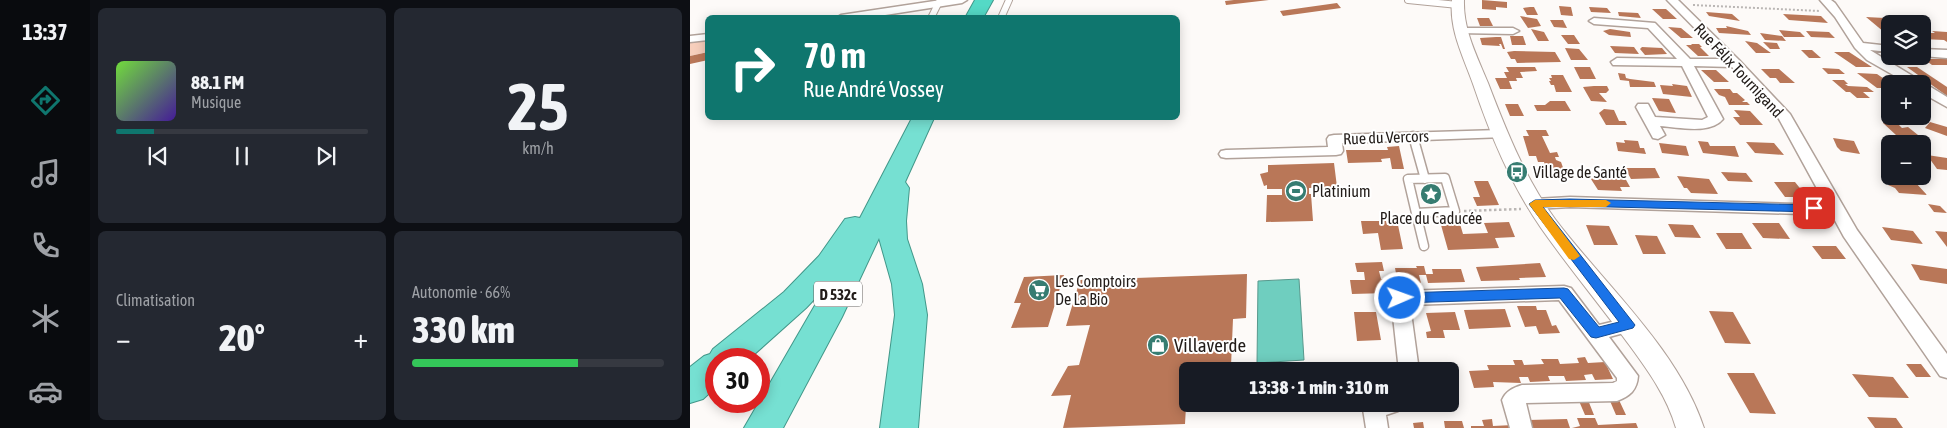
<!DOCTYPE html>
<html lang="fr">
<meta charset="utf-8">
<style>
:root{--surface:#171b24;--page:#242831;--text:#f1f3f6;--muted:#9ea1a6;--line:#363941;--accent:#0f766e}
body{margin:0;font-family:"Asap Condensed",sans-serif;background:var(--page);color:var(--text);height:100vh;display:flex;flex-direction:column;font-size:19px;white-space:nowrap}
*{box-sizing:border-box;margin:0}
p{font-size:16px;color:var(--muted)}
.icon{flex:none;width:28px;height:28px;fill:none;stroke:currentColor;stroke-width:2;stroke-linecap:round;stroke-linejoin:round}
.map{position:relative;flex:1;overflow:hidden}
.sheet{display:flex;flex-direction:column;gap:8px;padding:8px;background:#0d0f14;width:600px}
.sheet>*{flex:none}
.guide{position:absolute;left:15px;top:15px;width:475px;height:105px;border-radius:8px;box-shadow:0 2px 12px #0003;background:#0f766e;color:#fff;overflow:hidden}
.controls{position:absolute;left:1191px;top:15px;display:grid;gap:10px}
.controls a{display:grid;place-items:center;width:50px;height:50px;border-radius:8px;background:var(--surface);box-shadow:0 2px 12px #0003;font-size:25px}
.speed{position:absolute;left:15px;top:348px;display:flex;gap:10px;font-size:25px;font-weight:700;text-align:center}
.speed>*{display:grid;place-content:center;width:65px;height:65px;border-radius:50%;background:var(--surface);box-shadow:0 2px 12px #0003;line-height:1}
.speed .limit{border:8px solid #d22;background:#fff;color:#111}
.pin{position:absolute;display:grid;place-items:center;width:42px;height:42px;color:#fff;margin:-21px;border-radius:10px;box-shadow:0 2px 8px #0006}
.me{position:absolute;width:55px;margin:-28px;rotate:88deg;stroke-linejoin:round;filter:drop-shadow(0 0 4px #0008)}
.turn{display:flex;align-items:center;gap:18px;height:105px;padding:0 15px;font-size:22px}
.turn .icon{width:65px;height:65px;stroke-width:2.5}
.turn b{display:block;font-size:35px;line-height:42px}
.big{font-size:38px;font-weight:800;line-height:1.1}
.sheet .widget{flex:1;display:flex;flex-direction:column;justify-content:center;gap:8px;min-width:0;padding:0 18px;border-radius:8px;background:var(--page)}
.sheet .dial{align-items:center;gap:0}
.dial b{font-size:65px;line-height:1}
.song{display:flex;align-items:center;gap:15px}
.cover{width:60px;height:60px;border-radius:8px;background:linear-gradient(135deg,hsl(100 70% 55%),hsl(260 70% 35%))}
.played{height:5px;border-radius:2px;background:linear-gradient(90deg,var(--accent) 15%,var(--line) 15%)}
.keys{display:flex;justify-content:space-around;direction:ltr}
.heat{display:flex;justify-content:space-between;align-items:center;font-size:28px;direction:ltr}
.charge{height:8px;border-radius:4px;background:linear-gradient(90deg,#34c759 66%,var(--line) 0)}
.sheet .tiles{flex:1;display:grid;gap:8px;grid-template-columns:repeat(2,1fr)}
.trip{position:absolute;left:489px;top:362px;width:280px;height:50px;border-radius:8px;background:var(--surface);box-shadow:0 2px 12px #0003;font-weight:800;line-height:50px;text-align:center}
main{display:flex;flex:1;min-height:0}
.tab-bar{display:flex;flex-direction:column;width:90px;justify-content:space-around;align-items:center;background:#090b0e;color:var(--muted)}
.tab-bar .icon{width:35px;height:35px}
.tab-bar .current{color:var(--accent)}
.tab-bar b{font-size:22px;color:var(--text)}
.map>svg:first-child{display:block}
.green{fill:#f7cfbc}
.water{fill:#6fcebf;stroke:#58998d}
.building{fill:#b97758}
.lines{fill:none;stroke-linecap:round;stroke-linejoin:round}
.service-far1-casing{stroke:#b1a29a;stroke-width:8}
.service-casing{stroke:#b1a29a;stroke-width:11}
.minor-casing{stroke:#b1a29a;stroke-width:3}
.tertiary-casing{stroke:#b1a29a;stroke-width:2}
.trunk-casing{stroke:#429789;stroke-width:2}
.motorway-casing{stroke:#429789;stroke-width:2}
.path-far1{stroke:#bab6b4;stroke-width:2;stroke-dasharray:2 2;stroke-linecap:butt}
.path{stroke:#bab6b4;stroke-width:2.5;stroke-dasharray:2.5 2.5;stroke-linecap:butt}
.service-far1{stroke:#fff;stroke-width:6}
.service{stroke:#fff;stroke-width:8}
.minor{fill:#fff;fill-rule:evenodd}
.tertiary{fill:#fff;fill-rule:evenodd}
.trunk{fill:#76e0d2;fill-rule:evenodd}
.motorway{fill:#54d9c6;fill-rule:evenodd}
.route{fill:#1a73e8;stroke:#114b97}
.slow{fill:#f59e0b}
.labels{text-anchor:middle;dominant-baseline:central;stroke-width:4;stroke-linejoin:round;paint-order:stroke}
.shield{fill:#fff;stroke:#64605e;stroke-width:1}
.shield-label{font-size:15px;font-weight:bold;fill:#221c19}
.street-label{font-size:16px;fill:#221c19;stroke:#fff}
.poi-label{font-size:16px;fill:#221c19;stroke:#fff;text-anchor:start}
.near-poi-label{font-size:19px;fill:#221c19;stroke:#fff;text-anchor:start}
</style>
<main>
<nav class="tab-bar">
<b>13:37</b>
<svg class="icon current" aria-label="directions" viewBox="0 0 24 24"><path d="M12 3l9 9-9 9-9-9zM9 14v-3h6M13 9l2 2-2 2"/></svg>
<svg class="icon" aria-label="music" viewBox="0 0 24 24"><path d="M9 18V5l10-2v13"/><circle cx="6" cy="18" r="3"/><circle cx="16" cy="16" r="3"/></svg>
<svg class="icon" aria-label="phone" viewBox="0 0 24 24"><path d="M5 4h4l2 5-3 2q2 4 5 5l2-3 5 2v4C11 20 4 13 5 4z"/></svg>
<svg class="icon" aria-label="climate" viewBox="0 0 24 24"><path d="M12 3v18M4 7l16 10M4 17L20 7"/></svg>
<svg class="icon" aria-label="car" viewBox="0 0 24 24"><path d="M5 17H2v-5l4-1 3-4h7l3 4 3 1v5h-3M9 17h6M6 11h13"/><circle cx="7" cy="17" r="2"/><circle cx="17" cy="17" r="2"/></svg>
</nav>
<section class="sheet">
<div class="tiles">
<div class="widget">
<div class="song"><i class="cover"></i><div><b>88.1 FM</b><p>Musique</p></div></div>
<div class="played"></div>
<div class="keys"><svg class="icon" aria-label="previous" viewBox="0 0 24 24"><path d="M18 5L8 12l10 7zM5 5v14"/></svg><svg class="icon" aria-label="pause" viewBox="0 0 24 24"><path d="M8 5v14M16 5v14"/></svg><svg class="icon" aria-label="next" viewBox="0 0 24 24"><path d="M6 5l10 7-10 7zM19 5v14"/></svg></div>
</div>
<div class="widget dial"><b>25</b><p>km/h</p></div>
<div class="widget"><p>Climatisation</p>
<div class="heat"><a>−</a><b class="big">20°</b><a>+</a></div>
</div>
<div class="widget"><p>Autonomie · 66%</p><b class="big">330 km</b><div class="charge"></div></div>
</div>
</section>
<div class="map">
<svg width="1257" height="428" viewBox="0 0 1257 428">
<rect width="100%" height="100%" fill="#fdfaf8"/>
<path class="green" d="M17,39V52L0,56V42Z"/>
<path class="water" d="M609,279L614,360L567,363L568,281Z"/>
<path class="building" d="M579,0L536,5L535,1L544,0Z
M792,0L817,2V8L806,7V10L792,9Z
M647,3L651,8L593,16L590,11Z
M869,6L881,7L883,16L871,15Z
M840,7H844L848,15H837L833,8Z
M899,7L917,8L921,13L901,12Z
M962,9H976L987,19H973Z
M928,12L948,13L951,18L929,16Z
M1016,12L1042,14L1050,21L1019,16Z
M1093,14L1131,16L1138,23L1099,20Z
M830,16L847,19L851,26L838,28Z
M1176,17L1213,19L1220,24H1200V37Z
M787,18H799L803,26H790Z
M860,20H873L877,28L864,27Z
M1036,26L1058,31L1061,35L1029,33L1026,28H1037Z
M978,27L991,28L1003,38H991Z
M841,29L854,32L859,41H848Z
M920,29L940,32L941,37L919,35L913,31Z
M1089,30L1110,32L1115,37H1094Z
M1116,31L1139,32L1145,38L1121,37Z
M1242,31L1257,32V42L1254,40L1232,39V33H1245Z
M1070,33L1092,36L1096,41L1075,40Z
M871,35H884L890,44H878Z
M820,36H833L836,45H822Z
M806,37H811L815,49H813L811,44H809L810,46L792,45L790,38Z
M1055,41L1067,43L1081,53H1066Z
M1073,42L1087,43L1090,49H1080Z
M1001,44H1009L1012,47H1010L1019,56H1008L996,45H1002Z
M920,46L944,47L949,54L925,53Z
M952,47L972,48L977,54L955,55L950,49Z
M875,48L889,49L898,60H881Z
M1111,50H1122L1131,58H1119Z
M824,51L865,52L871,62L827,63L825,59H821L817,52Z
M18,52V60L0,64V56Z
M1144,52H1159L1182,67H1166Z
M1190,55L1228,57L1238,64L1194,61L1188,57H1191Z
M1234,59H1257V65H1242Z
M816,67H845L847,71L830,72L833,78H826L827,81H819L822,89H810L805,78H817L814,72H819Z
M884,67H900L906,79H890Z
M1217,67H1227L1257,87V96Z
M1132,68L1149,69L1155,74H1138Z
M1071,69H1089L1105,83H1090L1086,78H1080Z
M1011,70H1026L1039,82H1024Z
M928,73L935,74L936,78L940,79L964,82L966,87H940L939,81L930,80Z
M1167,73L1187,74L1200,83V88H1187Z
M861,75H873L882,92H866L864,85H861L859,81H861L859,78H862Z
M1142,80H1154L1158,84H1155L1158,86L1177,87L1184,92H1173L1180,98H1167L1160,92H1156Z
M982,84L997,86L1002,97L973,94L970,85L983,86Z
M904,86H917L919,90L916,93H909L917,102L901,101L893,87Z
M1024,89H1040L1043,93H1047L1055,100L1052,102H1057L1060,105H1039L1035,97L1029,95Z
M962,98L979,99L986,113L969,111Z
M860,101H875L881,111H847L844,105H855Z
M815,104H828L834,116H820Z
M914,109L924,110L929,121H935L937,125H916L909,113Z
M1044,110L1060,111L1073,125H1050L1043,117H1050Z
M1196,121L1207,123L1212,128L1218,127L1228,135H1206L1193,123Z
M1240,122L1257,127V136L1235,128Z
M836,130H856L859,136H852L860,153L867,152L869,157H865L866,160L871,162L876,176H859L854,162H848L846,156H839L833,136H839Z
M1143,138L1164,141L1170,154L1151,151L1147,147Z
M934,140L948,141L950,148H954L956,154L928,151L926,142L935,143Z
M1008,141L1018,142L1020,146H1045L1049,157L1013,153Z
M1056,142L1084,143L1094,155L1065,153Z
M969,143L996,146L999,156L972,153Z
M709,146L714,169H702L700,158L691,159L692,162L658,163L656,150H698L697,147Z
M1237,155L1257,158V170L1247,169Z
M644,163L647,187L619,188V194H621L623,221L576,222L577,195H592V189H577V185L574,186L570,174L578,172V165Z
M935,168H965L970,178L941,179Z
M1031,172L1056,173L1063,182L1038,181Z
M899,176L935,178L940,187H930L932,191L908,190Z
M987,176L1019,179L1028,194L1001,193L997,188H994Z
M1197,177L1228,179L1230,182H1225L1237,195L1209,193L1205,188L1198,185L1202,184Z
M784,181H798L809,205L787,206L783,197H790Z
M1084,182H1105L1117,197H1095Z
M1238,204L1250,206L1257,213L1244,212Z
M671,221H696L697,225H708L713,249L691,250L688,233L673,234Z
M819,222L825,237L805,238L809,248L758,250L751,225L770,224L773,234L798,233L794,223Z
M1062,223H1089L1100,239L1073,238Z
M978,224L1003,225L1011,238L985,237Z
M896,225L919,226L928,245H904Z
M1192,227L1223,231L1233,244L1201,240Z
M1245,231L1257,232V247Z
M1026,233H1052L1062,249H1036Z
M945,235L967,236L976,254H953Z
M1122,246H1146L1156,259H1132Z
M692,262L694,271H689L691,279H695L698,293L662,294L660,280H675L674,272H667L665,263Z
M850,263L856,277L829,278L830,280L791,281L786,267Z
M1221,264L1257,269V284L1230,280Z
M726,266H734L736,274H743L742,269H771L775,282L738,283L736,275H729L731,283L708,284L705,268H727Z
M557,274L556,318L543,319L541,366L501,367V371H498L495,424L373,428L381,395L361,396L378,366L389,365L400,325L376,326L390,280Z
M374,275L358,327L321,328L331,303H324L334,277Z
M827,306H846L847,310H856L862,326L866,325L870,333L849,334L846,326L835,327Z
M815,309L821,327L779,329L774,310Z
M1019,311L1043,312L1061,344L1035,343Z
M664,312H686L691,340L667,341Z
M765,312L770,330H753L755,338H737L736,332L741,331L736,313Z
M895,357L898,363L915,362L923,379L905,380L902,374L894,375L896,380L876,381L874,376H858L860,381L840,382L838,377H829L831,383L803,382L804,387L784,388L779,371L799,370L797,365H825L823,360H832L834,365L854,364L851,359H868L870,364L889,363L887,358Z
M1216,364H1231L1241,377H1226Z
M1037,373H1064L1086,414L1060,413Z
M1162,374L1203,377L1219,398L1179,397Z
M898,400L904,415H895L889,401Z
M929,400L936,415H926L920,401Z
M1177,417L1206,418L1213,428H1185Z
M887,418H905L908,425L946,423L948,428H882L890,426Z
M802,419L803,426L823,425L824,428H781V426H794L792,420Z
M877,419L880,428H841L838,420Z
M754,421H772L774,428H755Z
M733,422L734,428H724L723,423Z"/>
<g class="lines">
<g class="service-far1-casing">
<path id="service-far1" d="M718,0L768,5
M241,18L249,2
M311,18L319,0"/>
</g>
<g class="service-casing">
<path id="service" d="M723,136L735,179
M755,178L765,211L726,213L718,179Z
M726,213L734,246"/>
</g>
<g class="minor-casing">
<path id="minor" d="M251,0H277L272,3L176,18H146L151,15Z
M977,0H988L1049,60L1100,114L1167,230L1257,354V378L1250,376L1154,237L1142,215L880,207L845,209L839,208L837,204L839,200L845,199L880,197L1136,205L1089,119L1042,67L1004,66L1033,119C1020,135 988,127 970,126L975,135L968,139L963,138L946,107L948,104H958L965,117L1012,120L1018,117L992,66L923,65L921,62L927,58L987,59L958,28L904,24L899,21L904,18L965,23L1000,59H1035Z
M1130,0H1141L1145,3L1173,43L1200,46V52L1180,50L1257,97V107L1232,93V84H1219L1177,60L1165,48L1145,17Z
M772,28H823L829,31L823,34L768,33L766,31L768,29Z
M18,34V40L0,42V36Z
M1232,49L1257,50V58L1232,56Z
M810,130L815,131L817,134L815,137L652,143L653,151L651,154L646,155L536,158L531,157L529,154L531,151L536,150L638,147L637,139L639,136L644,135Z
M874,286L881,288L909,325L938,318L945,320L948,325L945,330L919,337L948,376C947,390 940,396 927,401L836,403L842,428H820L812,400C816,391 823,388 832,385L923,383L927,381V378L869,300L720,305L729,371H709L701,298L703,293L710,291Z
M676,404H711L708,411L696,415L698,428H676L673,409Z"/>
</g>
<g class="tertiary-casing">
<path id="tertiary" d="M762,0H774C773,30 787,56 798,83C816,130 835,178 865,219C914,284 988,349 1014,428H986C977,397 959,372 940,346C911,306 879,268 851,228C820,183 800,134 783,84C773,56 759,30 762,0Z"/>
</g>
<g class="trunk-casing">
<path id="trunk" d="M222,118H244L215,182L219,188L216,221L217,239L232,284L237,315L228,428H190L205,315L202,284L189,238L152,317L93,428H54L135,288L116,308L59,359H26V387L13,399L0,403V367L14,356L20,354L23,349L94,292L129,256L155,219L165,217L170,218Z"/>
</g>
<g class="motorway-casing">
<path id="motorway" d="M285,0H303L293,18H275Z"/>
</g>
<path class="path-far1" d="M1003,5L1130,11"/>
<path class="path" d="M774,211L831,209"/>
<use href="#service-far1" class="service-far1"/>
<use href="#service" class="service"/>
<use href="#minor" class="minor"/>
<use href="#tertiary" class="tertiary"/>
<use href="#trunk" class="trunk"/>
<use href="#motorway" class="motorway"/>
</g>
<path class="route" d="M880,199L1124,205L1129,208L1124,212L880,206L853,207L945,325L943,328L906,338L901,337L870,298L710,303L705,302L703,298L705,295L710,293L874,288L878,289L909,327L929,322L839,204L845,200Z"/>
<path class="slow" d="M845,200H916L921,203L916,207H853L890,256L884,260L879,259L839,204Z"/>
<defs>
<g id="bus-disc" transform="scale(1.125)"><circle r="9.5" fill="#367c71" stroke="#fff"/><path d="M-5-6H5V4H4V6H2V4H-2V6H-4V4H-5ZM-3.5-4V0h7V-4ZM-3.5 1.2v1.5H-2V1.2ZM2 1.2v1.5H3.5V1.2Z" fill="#fff"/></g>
<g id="stadium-disc" transform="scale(1.125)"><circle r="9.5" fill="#367c71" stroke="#fff"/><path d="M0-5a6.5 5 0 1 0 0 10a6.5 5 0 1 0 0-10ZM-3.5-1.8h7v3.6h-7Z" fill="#fff"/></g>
<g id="sight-disc" transform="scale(1.125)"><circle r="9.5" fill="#367c71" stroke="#fff"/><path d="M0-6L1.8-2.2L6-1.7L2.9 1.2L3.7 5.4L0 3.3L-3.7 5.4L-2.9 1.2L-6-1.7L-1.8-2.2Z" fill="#fff"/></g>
<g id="supermarket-disc" transform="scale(1.125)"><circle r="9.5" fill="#367c71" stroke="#fff"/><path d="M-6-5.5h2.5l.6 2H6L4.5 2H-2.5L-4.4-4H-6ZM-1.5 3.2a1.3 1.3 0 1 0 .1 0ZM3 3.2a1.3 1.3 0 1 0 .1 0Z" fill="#fff"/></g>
<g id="shop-disc" transform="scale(1.125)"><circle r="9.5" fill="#367c71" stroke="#fff"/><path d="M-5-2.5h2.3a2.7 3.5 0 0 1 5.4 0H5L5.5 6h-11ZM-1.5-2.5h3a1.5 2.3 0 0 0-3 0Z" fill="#fff"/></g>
</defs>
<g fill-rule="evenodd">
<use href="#bus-disc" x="827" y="172"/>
<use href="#stadium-disc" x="606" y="191"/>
<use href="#sight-disc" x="741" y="194"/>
<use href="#supermarket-disc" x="349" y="290"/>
<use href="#shop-disc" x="468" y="345"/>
</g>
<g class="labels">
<rect class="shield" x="124" y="281.5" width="48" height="25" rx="4"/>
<g class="shield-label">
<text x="148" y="294">D 532c</text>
</g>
<g class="street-label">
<text transform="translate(1049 70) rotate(47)">Rue Félix Tournigand</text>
<text transform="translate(696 137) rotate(-2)">Rue du Vercors</text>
</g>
<g class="poi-label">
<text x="843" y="172">Village de Santé</text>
<text x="622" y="191">Platinium</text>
<text x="741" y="218" text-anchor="middle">Place du Caducée</text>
<text x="365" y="281">Les Comptoirs<tspan x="365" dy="18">De La Bio</tspan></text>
</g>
<g class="near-poi-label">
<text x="484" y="345">Villaverde</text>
</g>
</g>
</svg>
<div class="controls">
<a><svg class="icon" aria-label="layers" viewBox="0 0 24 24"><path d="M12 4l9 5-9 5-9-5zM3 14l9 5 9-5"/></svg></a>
<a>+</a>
<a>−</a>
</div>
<div class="speed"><div class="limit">30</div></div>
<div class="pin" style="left:1124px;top:208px;background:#d93025"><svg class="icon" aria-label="arrive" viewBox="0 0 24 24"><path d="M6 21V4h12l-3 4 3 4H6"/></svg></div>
<svg class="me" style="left:710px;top:298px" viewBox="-20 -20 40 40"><circle r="17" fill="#1a73e8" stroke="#fff" stroke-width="3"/><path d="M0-11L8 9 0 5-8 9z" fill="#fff"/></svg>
<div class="trip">13:38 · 1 min · 310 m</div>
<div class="guide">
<div class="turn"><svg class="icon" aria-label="right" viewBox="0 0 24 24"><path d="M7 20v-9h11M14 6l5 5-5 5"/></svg><div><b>70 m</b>Rue André Vossey</div></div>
</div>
</div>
</main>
